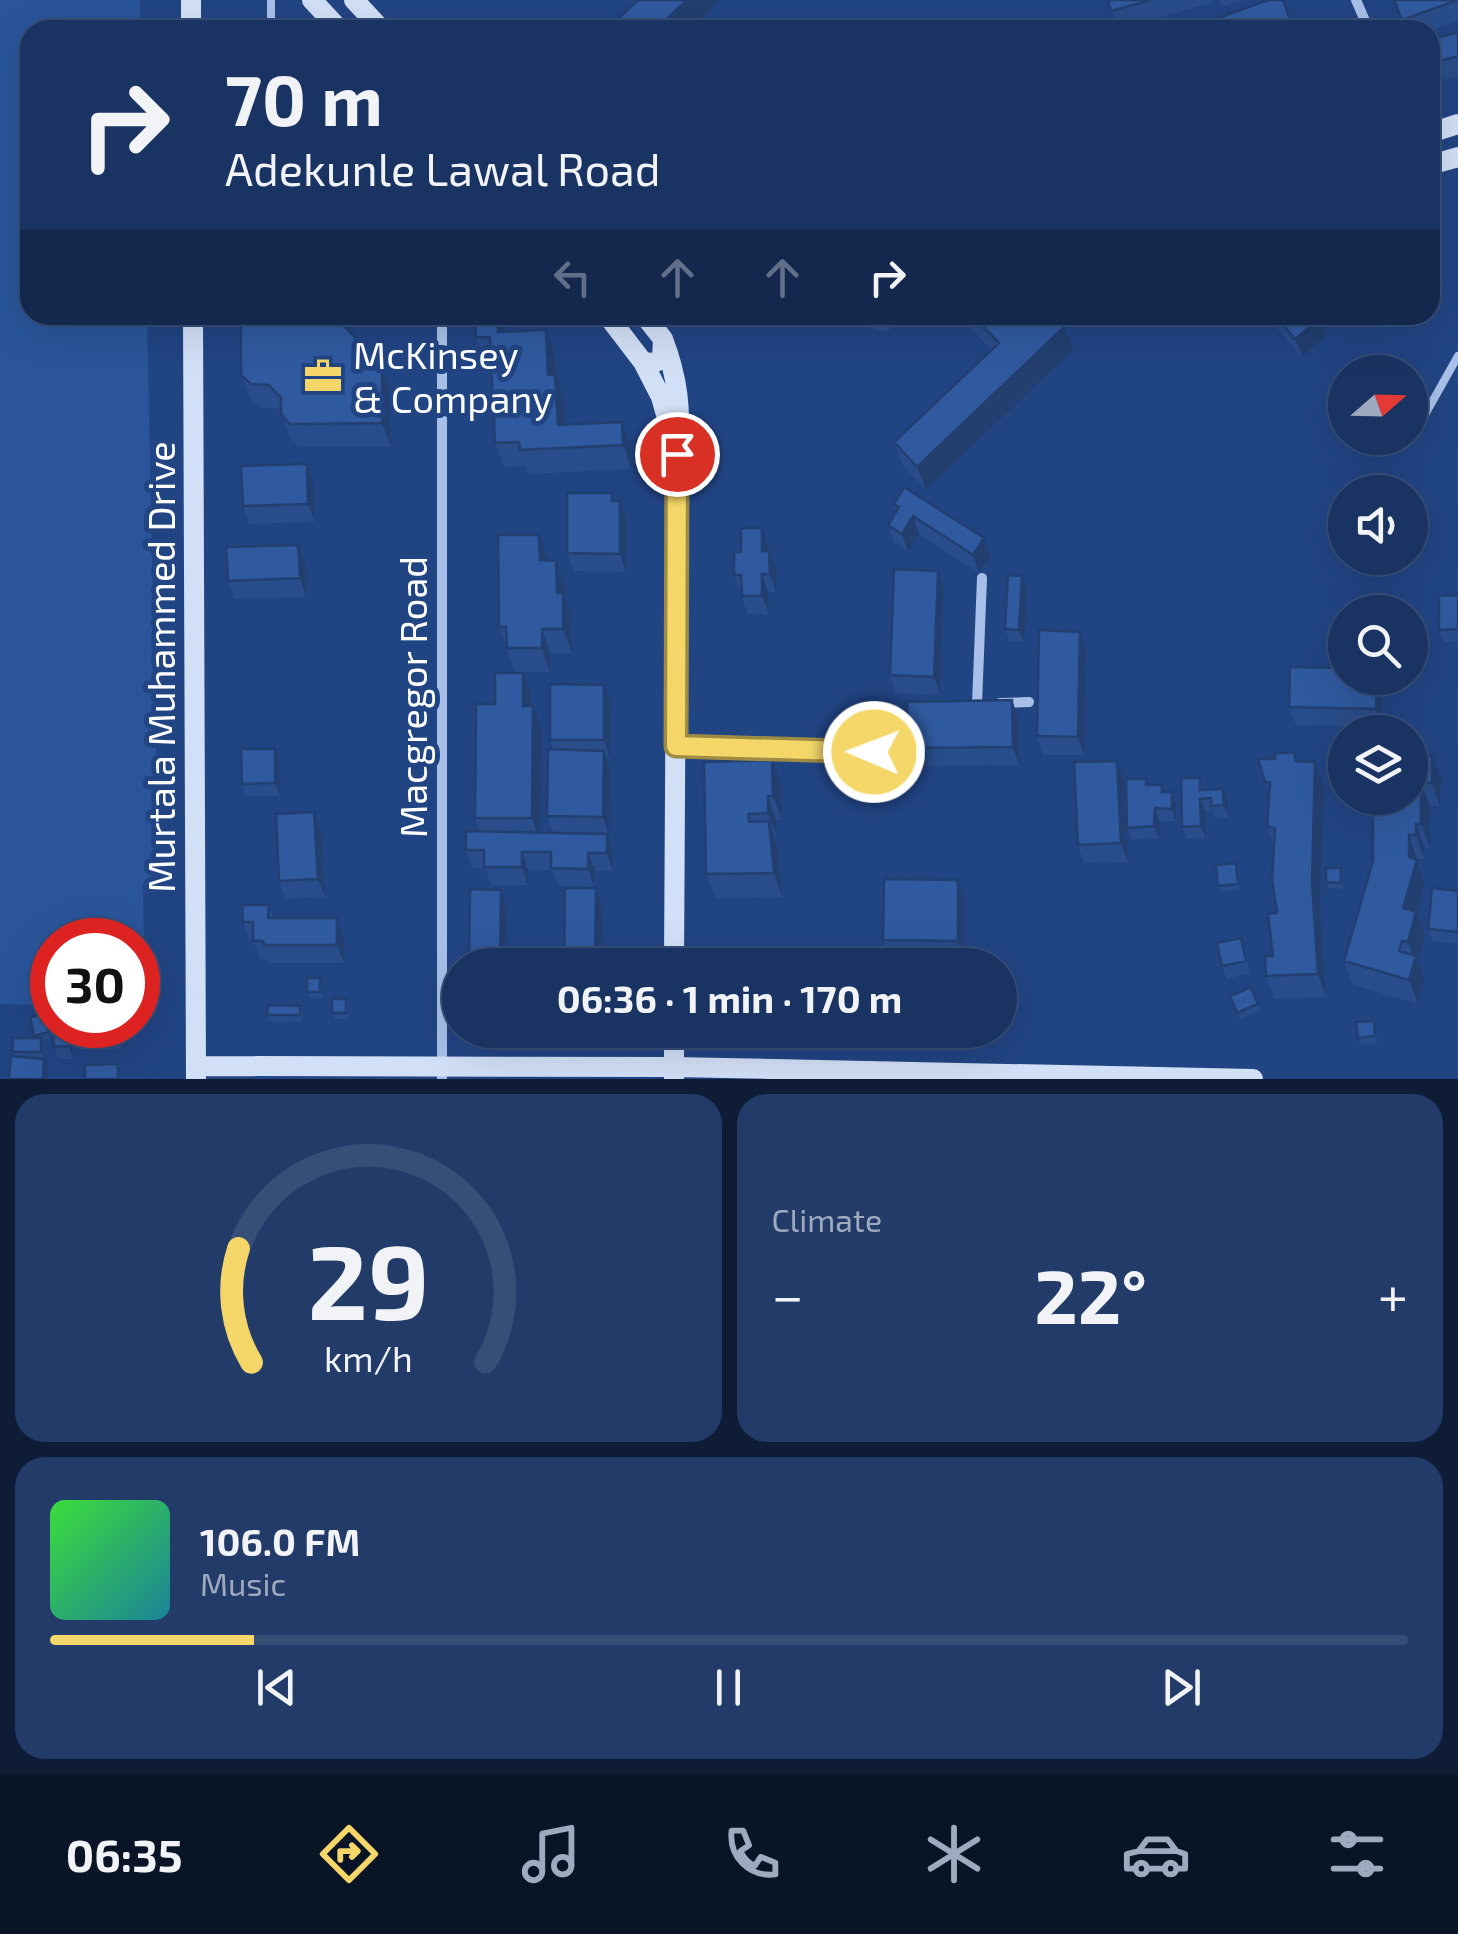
<!DOCTYPE html>
<meta charset="utf-8">
<style>
:root{--surface:#193362;--page:#223b68;--text:#f1f3f6;--muted:#9faabe;--line:#374e77;--accent:#f5d769}
body{margin:0;font-family:"Exo 2",sans-serif;background:var(--page);color:var(--text);height:100vh;display:flex;flex-direction:column;font-size:38px;white-space:nowrap}
*{box-sizing:border-box;margin:0}
p{font-size:32px;color:var(--muted)}
.icon{flex:none;width:55px;height:55px;fill:none;stroke:currentColor;stroke-width:2;stroke-linecap:round;stroke-linejoin:round}
.map{position:relative;height:1079px;overflow:hidden}
.drawer{display:flex;flex-direction:column;gap:15px;padding:15px;background:#0e1c36;flex:1}
.drawer>*{flex:none}
.top-card{position:absolute;left:20px;top:20px;width:1420px;height:305px;border-radius:30px;box-shadow:0 10px 40px #0002,0 0 0 2px var(--line);background:#193362;color:var(--text);overflow:hidden}
.needle{width:65px;rotate:70deg}
.fabs{position:absolute;left:1328px;top:355px;display:grid;gap:20px}
.fabs a{display:grid;place-items:center;width:100px;height:100px;border-radius:50%;background:var(--surface);box-shadow:0 10px 40px #0002,0 0 0 2px var(--line);font-size:50px}
.speed{position:absolute;left:30px;top:918px;display:flex;gap:20px;font-size:50px;font-weight:700;text-align:center}
.speed>*{display:grid;place-content:center;width:130px;height:130px;border-radius:50%;background:var(--surface);box-shadow:0 10px 40px #0002,0 0 0 2px var(--line);line-height:1}
.speed .limit{border:15px solid #d22;background:#fff;color:#111}
.pin{position:absolute;display:grid;place-items:center;width:85px;height:85px;color:#fff;margin:-42px;border:5px solid #fff;border-radius:50%;box-shadow:0 2px 10px #0007}
.me{position:absolute;width:110px;margin:-55px;rotate:271deg;stroke-linejoin:round;filter:drop-shadow(0 0 8px #0008)}
.turn{display:flex;align-items:center;gap:35px;height:210px;padding:0 40px;font-size:45px}
.turn .icon{width:130px;height:130px;stroke-width:2.5}
.turn b{display:block;font-size:70px;line-height:85px}
.lanes{display:flex;align-items:center;height:95px;padding:0 40px;background:#0003;justify-content:center;gap:50px;direction:ltr}
.lanes .off{opacity:.35}
.big{font-size:75px;font-weight:700;line-height:1.1}
.drawer .card{flex:1;display:flex;flex-direction:column;justify-content:center;gap:15px;min-width:0;padding:0 35px;border-radius:30px;background:var(--page)}
.drawer .dial{align-items:center;gap:0}
.dial svg{height:260px;overflow:visible;fill:none;stroke:var(--line);stroke-width:7;stroke-linecap:round;text-anchor:middle}
.dial text{fill:var(--text);stroke:none}
.song{display:flex;align-items:center;gap:30px}
.cover{width:120px;height:120px;border-radius:15px;background:linear-gradient(135deg,hsl(120 70% 55%),hsl(190 70% 35%))}
.played{height:10px;border-radius:5px;background:linear-gradient(90deg,var(--accent) 15%,var(--line) 15%)}
.keys{display:flex;justify-content:space-around;direction:ltr}
.heat{display:flex;justify-content:space-between;align-items:center;font-size:55px;direction:ltr}
.drawer .tiles{flex:1;display:grid;gap:15px;grid-template-columns:1fr 1fr}
.card:last-child{grid-column:span 2}
.trip{position:absolute;left:442px;top:948px;width:575px;height:100px;border-radius:50px;background:var(--surface);box-shadow:0 10px 40px #0002,0 0 0 2px var(--line);font-weight:700;line-height:100px;text-align:center}
.dock{display:flex;height:160px;justify-content:space-around;align-items:center;background:#0a1427;color:var(--muted)}
.dock .icon{width:70px;height:70px}
.dock .active{color:var(--accent)}
.dock b{font-size:45px;color:var(--text)}
.map>svg:first-child{display:block}
.green{fill:#2a559b}
.lines{fill:none;stroke-linecap:round;stroke-linejoin:round}
.service{stroke:#a8c0e9;stroke-width:8}
.minor{stroke:#a8c0e9;stroke-width:10}
.secondary{stroke:#d2e0f7;stroke-width:20}
.wall{fill:#294d8a}
.shaded-wall{fill:#223f70}
.building{fill:#305aa0;stroke:#223f70;stroke-width:2.5}
.route-casing{stroke:#9f8c44;stroke-width:25}
.route{stroke:#f5d769;stroke-width:18}
.labels{text-anchor:middle;dominant-baseline:central;stroke-width:10;stroke-linejoin:round;paint-order:stroke}
.poi-label{font-size:38px;fill:#fff;stroke:#214483;text-anchor:start}
.street-label{font-size:38px;fill:#fff;stroke:#214483}
</style>
<div class="map">
<svg width="1458" height="1079" viewBox="0 0 1458 1079">
<rect width="100%" height="100%" fill="#214483"/>
<path class="green" d="M0,0H140V30H30V315H147L159,883H143L145,1006H138V940H52V1005L0,1004Z"/>
<g class="lines">
<path class="service" d="M271,0V30
M1418,427L1458,356"/>
<path class="minor" d="M1356,0L1369,30
M442,315V1079
M1000,703L1029,702
M977,704L982,578
M675,746L889,751L902,743L911,713"/>
<path class="secondary" d="M191,0V30
M312,0L340,30
M354,0L382,30
M1430,133L1458,124
M1430,165L1458,157
M193,315L196,1077
M607,315L643,362L653,363L662,359L663,339L644,315
M663,339C678,378 682,412 677,454L674,965
M643,362L661,397L674,443
M196,1066L674,1067L1253,1079
M674,1077V1030"/>
</g>
<path class="wall" d="M1108,0H1211L1212,3L1118,29Z
M1219,0H1241L1222,7Z
M1283,0L1294,30H1185Z
M1458,0V21L1430,31L1405,30L1402,20Z
M1458,32V76L1444,80L1437,62Z
M505,315L506,332L555,353L556,375L564,398L565,425L631,446L632,469L528,474L526,466L504,467L495,443L491,361H485L476,337Z
M862,315H908L895,327L884,332L875,330L865,323Z
M958,315H1015L1022,322L1064,327L1073,350L926,490L903,466L894,442L991,350Z
M1266,315H1317L1326,336L1302,357Z
M375,366L390,389L391,447H299L290,437L281,412L277,408H260L250,399L241,375Z
M307,464L313,482L315,522L249,524L243,506Z
M615,501H620L626,519V572L574,571L567,553Z
M894,504L990,556L979,573L919,534L908,552L894,543L888,525L896,511Z
M768,546V551L776,569V592H768L769,614H748L734,575L741,552Z
M548,558L565,584V599L571,616L572,653H550V672H515L499,627Z
M305,563L306,597L234,599L228,581Z
M938,571L944,589L940,695L896,693L890,675Z
M1022,576L1027,589L1024,642L1009,641L1005,629Z
M1458,595V642H1444L1439,630Z
M1080,632L1086,650L1084,755H1043L1037,736Z
M1383,687L1382,727L1296,725L1289,707Z
M531,696V706H533L542,730L540,832H553L547,816L553,750L550,740L611,703L610,759L606,758L610,769L609,835H607L614,852L613,871H595L594,887L558,886L552,870H528V885H491L485,869L472,868L466,850L480,831L475,818L495,704Z
M1012,700L1018,718L1019,765L915,766L908,748Z
M1421,755L1432,756L1441,779L1440,806H1430V848H1425L1424,859H1418L1425,883L1417,913L1425,936L1418,961L1425,980L1418,1004L1353,985L1344,961L1373,861Z
M1258,759L1315,762L1324,786L1320,907L1326,997L1275,999L1266,976L1273,956L1277,913L1274,846L1267,827L1269,793Z
M279,761L280,796H246L242,784Z
M1117,761L1124,779L1128,862L1084,863L1078,845Z
M704,762L781,784L782,819L776,820L777,837H774L777,845L782,897L715,898L706,874Z
M1200,778L1204,790L1228,801L1229,818H1215L1213,811H1205L1206,838L1187,839L1182,827Z
M1148,785L1165,792L1176,804V821H1159V838L1132,840L1127,828Z
M321,830L325,897L286,899L279,881Z
M1236,863L1240,890L1220,892L1218,886Z
M1341,868L1343,874V889L1328,888L1326,882Z
M958,880L964,898V959L890,958L883,940Z
M1458,891V944L1432,941L1428,929Z
M269,905L273,918H337L344,936V963H270L268,959H260L253,940H249L243,922Z
M1241,938L1250,973L1227,979L1222,966Z
M322,984L323,998H310L307,992Z
M1251,987L1261,1010L1240,1019L1230,996Z
M346,999L348,1005V1019H335L332,1013Z
M300,1006L302,1012V1022L269,1021L267,1015Z
M44,1015L50,1039L42,1040L43,1059L49,1071L48,1079H9L15,1057L13,1052L34,1038L30,1017Z
M123,1025L122,1049L86,1047L81,1034Z
M1376,1027L1377,1043L1360,1044L1358,1038Z
M72,1031L73,1059H58L54,1047Z"/>
<path class="shaded-wall" d="M687,0H720L689,30H655Z
M497,315H505L507,356L498,332Z
M890,315H908L895,327Z
M1320,318L1326,336L1302,357L1295,339Z
M1064,327L1073,350L926,490L917,467Z
M546,330L555,353L556,375L564,398L567,449L558,425L548,375Z
M382,366L390,389L391,447L382,423Z
M622,422L631,446L632,469L623,445Z
M307,464L313,482L315,522L308,504Z
M620,501L626,519V572L620,554Z
M913,516L919,534L908,552L902,534Z
M762,528L768,546V569L762,551Z
M539,535L548,558V584L540,560Z
M984,538L990,556L979,573L973,555Z
M298,545L305,563L306,597L300,578Z
M769,551L776,569V592L770,574Z
M556,561L565,584V599L571,616L572,653L563,629L557,593Z
M938,571L944,589L940,695L934,677Z
M762,574L768,592L769,614L762,596Z
M1022,576L1027,589L1024,642L1019,630Z
M542,629L550,653V672L542,648Z
M1080,632L1086,650L1084,755L1078,737Z
M523,673L531,696V730L523,706Z
M1377,678H1380L1383,687L1382,727L1376,709Z
M604,685L611,703L610,759L604,740Z
M1012,700L1018,718L1019,765L1013,747Z
M533,706L542,730L540,842L532,818Z
M275,749L279,761L280,796L275,783Z
M604,751L610,769L609,835L603,817Z
M1432,756L1441,779L1440,806L1432,783Z
M772,760L781,784L782,819L773,796Z
M1117,761L1124,779L1128,862L1121,843Z
M1315,762L1324,786L1320,907L1326,997L1318,974L1312,883Z
M1421,783L1430,806V848L1421,824Z
M1223,789L1228,801L1229,818L1224,805Z
M1172,792L1176,804V821L1172,809Z
M768,796L776,820L777,837L768,813Z
M1200,799L1205,811L1206,838L1201,826Z
M1155,808L1159,821V838L1154,826Z
M314,812L321,830L325,897L318,879Z
M769,821L777,845L782,897L774,873Z
M1416,824L1425,848L1424,859L1416,835Z
M607,834L614,852L613,871L607,853Z
M1409,835L1425,883L1417,913L1425,936L1418,961L1425,980L1418,1004L1409,980L1415,961L1408,942L1403,908L1409,857Z
M522,852L528,870V885L522,867Z
M588,853L595,871L594,887L588,869Z
M958,880L964,898V959L958,941Z
M596,888L603,907L602,965H595Z
M501,890L507,908L506,965H500Z
M337,918L344,936V963L337,945Z
M68,1025H70L72,1031L73,1059L69,1046Z
M118,1025H123L122,1049L117,1037Z
M44,1059L49,1071L48,1079H43Z"/>
<path class="building" d="M638,0H687L655,30H607Z
M1108,0H1151L1111,11Z
M1268,0H1283L1291,23L1273,30H1185Z
M1394,0H1458L1402,20Z
M1458,32V56L1437,62L1431,40Z
M241,315H333L369,351L370,366H382V423L290,424L281,414V398L269,385L251,384L241,375Z
M475,315H497L498,332L546,330L548,375H555L558,425L622,422L623,445L520,450L519,442L495,443L490,337H476Z
M972,315H1015L1022,322L1030,315H1053L1064,327L917,467L894,442L999,343Z
M1275,315H1317L1320,318L1295,339Z
M307,464L308,504L243,506L241,466Z
M904,487L984,538L973,555L913,516L902,534L888,525L899,507L894,504Z
M567,493H612V501H620V554L567,553Z
M741,528H762V551H769L770,574H762V596H742L741,575H734V552H741Z
M498,535H539L540,560L556,561L557,593H563V629H542V648H507L506,627H499Z
M298,545L300,578L228,581L226,547Z
M894,569L938,571L934,677L890,675Z
M1008,575L1022,576L1019,630L1005,629Z
M1458,595V629L1439,630V596Z
M1039,630L1080,632L1078,737L1037,736Z
M1290,667L1345,668V678H1377L1376,709L1289,707Z
M495,673H523V706H533L532,818H475L476,704H495Z
M550,684L604,685V740H550Z
M1012,700L1013,747L908,748L907,702Z
M241,749H275V783L242,784Z
M548,749L604,751L603,817L547,816Z
M1410,750H1419V755L1432,756V783H1421V824H1416V835H1409V857L1417,860L1403,908L1416,912L1408,942L1402,941L1399,951L1416,956L1409,980L1344,961L1373,861V798H1410Z
M1275,753H1294L1296,761L1315,762L1312,883L1318,974L1266,976L1265,956H1273L1268,914L1277,913L1272,879L1275,828L1267,827L1270,782H1265L1258,759H1275Z
M772,760L773,796H768V813L749,814V822L769,821L774,873L706,874L704,762Z
M1117,761L1121,843L1078,845L1074,762Z
M1181,778H1200V790L1223,789L1224,805L1211,806V798L1200,799L1201,826L1182,827Z
M1126,779H1146V785H1162V792H1172V809L1155,808L1154,826L1127,828Z
M314,812L318,879L279,881L276,814Z
M466,831L607,834V853H588V869L551,868V852H522V867H484V850H466Z
M1236,863L1238,884L1218,886L1216,865Z
M1326,868H1341V883L1326,882Z
M884,879L958,880V941L883,940Z
M565,888H596L595,965H564Z
M1432,888L1458,891V932L1428,929Z
M470,889L501,890L500,965H469Z
M242,905H269L268,918H337V945H264L263,941H253V922H243Z
M1241,938L1246,961L1222,966L1217,943Z
M307,978H320V992H307Z
M1251,987L1258,1004L1237,1013L1230,996Z
M332,999H346V1013H332Z
M268,1005L300,1006V1015H267Z
M44,1015L48,1032L34,1036L30,1017Z
M1374,1021L1375,1036L1358,1038L1356,1022Z
M53,1025H68L69,1046L54,1047Z
M82,1025H118L117,1037L81,1034Z
M13,1038H41V1052H13Z
M11,1056L44,1059L43,1079H9Z
M118,1064V1079H85V1065Z"/>
<g class="lines">
<g class="route-casing">
<path id="route" d="M677,454L676,746L874,752"/>
</g>
<use href="#route" class="route"/>
</g>
<defs>
<g id="office-bare" transform="scale(3)"><path d="M-6-3h4V-5.5h4V-3h4V5H-6ZM-1-4.5V-3h2v-1.5ZM-6 0V1H6V0Z" fill="#f5d769" stroke="#214483" stroke-width="2.5" paint-order="stroke"/></g>
</defs>
<g fill-rule="evenodd">
<use href="#office-bare" x="323" y="376"/>
</g>
<g class="labels">
<g class="poi-label">
<text x="353" y="354">McKinsey<tspan x="353" dy="44">&amp; Company</tspan></text>
</g>
<g class="street-label">
<text transform="translate(160 667) rotate(-90)">Murtala Muhammed Drive</text>
<text transform="translate(412 697) rotate(-90)">Macgregor Road</text>
</g>
</g>
</svg>
<div class="fabs">
<a><svg class="needle" viewBox="-14 -14 28 28"><path d="M0-13l5 13h-10z" fill="#e53935"/><path d="M0 13l5-13h-10z" fill="#9faabe"/></svg></a>
<a><svg class="icon" aria-label="sound" viewBox="0 0 24 24"><path d="M4 9h4l5-4v14l-5-4H4zM17 9q2 3 0 6"/></svg></a>
<a><svg class="icon" aria-label="search" viewBox="0 0 24 24"><circle cx="10" cy="10" r="6"/><path d="M15 15l6 6"/></svg></a>
<a><svg class="icon" aria-label="layers" viewBox="0 0 24 24"><path d="M12 4l9 5-9 5-9-5zM3 14l9 5 9-5"/></svg></a>
</div>
<div class="speed"><div class="limit">30</div></div>
<div class="pin" style="left:677px;top:454px;background:#d93025"><svg class="icon" aria-label="arrive" viewBox="0 0 24 24"><path d="M6 21V4h12l-3 4 3 4H6"/></svg></div>
<svg class="me" style="left:874px;top:752px" viewBox="-20 -20 40 40"><circle r="17" fill="#f5d769" stroke="#fff" stroke-width="3"/><path d="M0-11L8 9 0 5-8 9z" fill="#fff"/></svg>
<div class="trip">06:36 · 1 min · 170 m</div>
<div class="top-card">
<div class="turn"><svg class="icon" aria-label="right" viewBox="0 0 24 24"><path d="M7 20v-9h11M14 6l5 5-5 5"/></svg><div><b>70 m</b>Adekunle Lawal Road</div></div>
<div class="lanes"><svg class="icon off" aria-label="left" viewBox="0 0 24 24"><path d="M17 20v-9H6M10 6l-5 5 5 5"/></svg><svg class="icon off" aria-label="ahead" viewBox="0 0 24 24"><path d="M12 20V5M6 11l6-6 6 6"/></svg><svg class="icon off" aria-label="ahead" viewBox="0 0 24 24"><path d="M12 20V5M6 11l6-6 6 6"/></svg><svg class="icon" aria-label="right" viewBox="0 0 24 24"><path d="M7 20v-9h11M14 6l5 5-5 5"/></svg></div>
</div>
</div>
<section class="drawer">
<div class="tiles">
<div class="card dial"><svg viewBox="0 0 100 80">
<path d="M14 69A42 42 0 1 1 86 69"/>
<path d="M14 69A42 42 0 0 1 10 34" stroke="#f5d769"/>
<text x="50" y="56" font-size="32" font-weight="700">29</text>
<text x="50" y="72" font-size="11">km/h</text>
</svg></div>
<div class="card"><p>Climate</p>
<div class="heat"><a>−</a><b class="big">22°</b><a>+</a></div>
</div>
<div class="card">
<div class="song"><i class="cover"></i><div><b>106.0 FM</b><p>Music</p></div></div>
<div class="played"></div>
<div class="keys"><svg class="icon" aria-label="previous" viewBox="0 0 24 24"><path d="M18 5L8 12l10 7zM5 5v14"/></svg><svg class="icon" aria-label="pause" viewBox="0 0 24 24"><path d="M8 5v14M16 5v14"/></svg><svg class="icon" aria-label="next" viewBox="0 0 24 24"><path d="M6 5l10 7-10 7zM19 5v14"/></svg></div>
</div>
</div>
</section>
<nav class="dock">
<b>06:35</b>
<svg class="icon active" aria-label="directions" viewBox="0 0 24 24"><path d="M12 3l9 9-9 9-9-9zM9 14v-3h6M13 9l2 2-2 2"/></svg>
<svg class="icon" aria-label="music" viewBox="0 0 24 24"><path d="M9 18V5l10-2v13"/><circle cx="6" cy="18" r="3"/><circle cx="16" cy="16" r="3"/></svg>
<svg class="icon" aria-label="phone" viewBox="0 0 24 24"><path d="M5 4h4l2 5-3 2q2 4 5 5l2-3 5 2v4C11 20 4 13 5 4z"/></svg>
<svg class="icon" aria-label="climate" viewBox="0 0 24 24"><path d="M12 3v18M4 7l16 10M4 17L20 7"/></svg>
<svg class="icon" aria-label="car" viewBox="0 0 24 24"><path d="M5 17H2v-5l4-1 3-4h7l3 4 3 1v5h-3M9 17h6M6 11h13"/><circle cx="7" cy="17" r="2"/><circle cx="17" cy="17" r="2"/></svg>
<svg class="icon" aria-label="filters" viewBox="0 0 24 24"><path d="M4 7h16M4 17h16"/><circle cx="9" cy="7" r="2"/><circle cx="15" cy="17" r="2"/></svg>
</nav>
